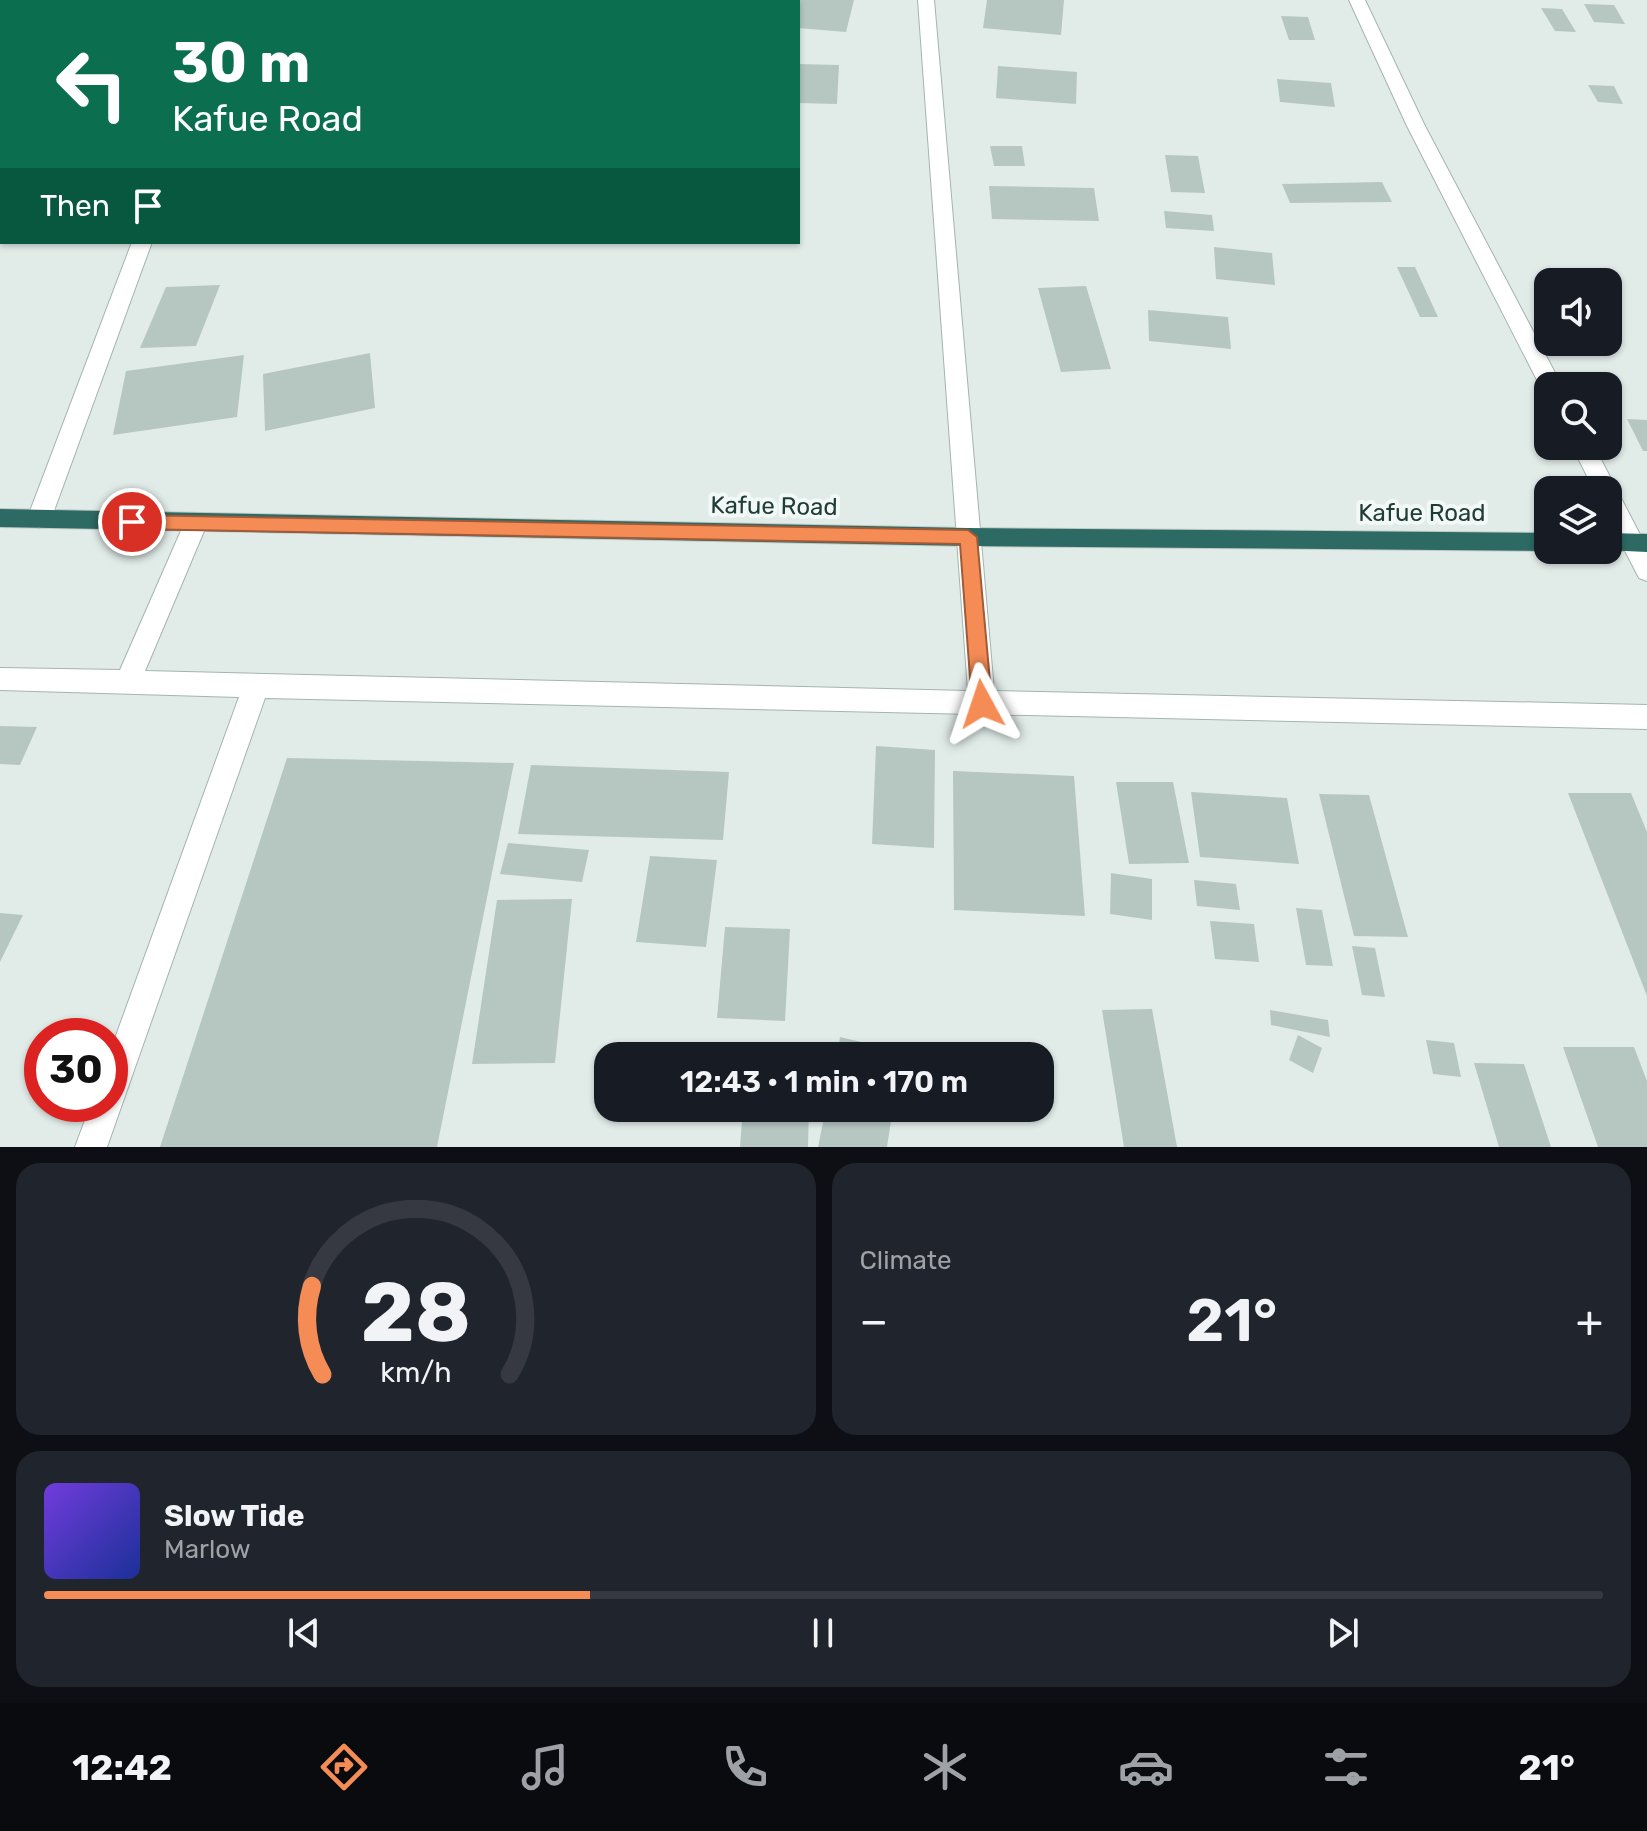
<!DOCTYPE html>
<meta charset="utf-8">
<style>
:root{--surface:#171b24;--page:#20242c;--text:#f1f3f6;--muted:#9ea1a6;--line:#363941;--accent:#f58c56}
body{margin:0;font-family:Rubik,sans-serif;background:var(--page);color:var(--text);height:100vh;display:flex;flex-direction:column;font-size:30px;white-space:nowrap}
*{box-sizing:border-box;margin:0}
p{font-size:26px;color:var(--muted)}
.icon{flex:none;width:44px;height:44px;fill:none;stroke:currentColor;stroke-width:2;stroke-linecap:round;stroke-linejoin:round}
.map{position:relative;height:1147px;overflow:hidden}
.drawer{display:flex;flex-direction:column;gap:16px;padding:16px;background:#0d0f14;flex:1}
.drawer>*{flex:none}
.guide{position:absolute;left:0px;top:0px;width:800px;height:244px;box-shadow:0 2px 6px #0004;background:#0b6e4f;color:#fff;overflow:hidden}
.controls{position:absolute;left:1534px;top:268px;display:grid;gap:16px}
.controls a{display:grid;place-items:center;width:88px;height:88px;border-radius:16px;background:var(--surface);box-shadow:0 2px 6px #0004;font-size:40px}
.speed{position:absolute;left:24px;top:1018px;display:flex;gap:16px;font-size:40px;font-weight:700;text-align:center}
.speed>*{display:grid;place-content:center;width:104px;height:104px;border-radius:50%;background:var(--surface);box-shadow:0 2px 6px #0004;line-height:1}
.speed .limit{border:12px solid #d22;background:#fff;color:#111}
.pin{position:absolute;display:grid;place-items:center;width:68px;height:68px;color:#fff;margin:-34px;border:4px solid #fff;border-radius:50%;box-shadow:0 2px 8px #0007}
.me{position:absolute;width:88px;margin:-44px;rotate:355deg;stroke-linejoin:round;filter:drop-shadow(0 0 6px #0008)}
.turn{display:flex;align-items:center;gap:28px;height:168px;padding:0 40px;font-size:36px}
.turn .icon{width:104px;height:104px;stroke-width:2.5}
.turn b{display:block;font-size:56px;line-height:68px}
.then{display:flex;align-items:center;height:76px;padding:0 40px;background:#0003;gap:16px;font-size:30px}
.big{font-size:60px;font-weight:600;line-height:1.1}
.drawer .tile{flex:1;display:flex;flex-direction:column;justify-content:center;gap:12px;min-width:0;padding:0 28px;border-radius:24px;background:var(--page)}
.drawer .dial{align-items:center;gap:0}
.dial svg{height:208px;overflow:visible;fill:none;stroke:var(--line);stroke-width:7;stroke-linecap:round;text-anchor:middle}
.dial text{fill:var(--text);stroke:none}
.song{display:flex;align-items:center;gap:24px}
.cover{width:96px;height:96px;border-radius:12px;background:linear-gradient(135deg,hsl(260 70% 55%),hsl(230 70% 35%))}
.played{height:8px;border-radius:4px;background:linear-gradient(90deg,var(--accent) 35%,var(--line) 35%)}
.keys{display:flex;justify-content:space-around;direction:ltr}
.heat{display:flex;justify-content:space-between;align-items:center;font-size:44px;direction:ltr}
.drawer .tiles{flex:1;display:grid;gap:16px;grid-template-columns:1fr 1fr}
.tile:last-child{grid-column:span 2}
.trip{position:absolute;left:594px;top:1042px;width:460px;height:80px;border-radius:24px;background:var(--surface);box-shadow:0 2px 6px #0004;font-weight:600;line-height:80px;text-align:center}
.tabs{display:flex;height:128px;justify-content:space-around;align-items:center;background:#090b0e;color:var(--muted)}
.tabs .icon{width:56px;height:56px}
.tabs .selected{color:var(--accent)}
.tabs b{font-size:36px;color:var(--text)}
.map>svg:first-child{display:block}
.building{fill:#b6c7c1}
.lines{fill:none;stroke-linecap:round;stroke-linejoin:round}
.minor-casing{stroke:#a4b4b0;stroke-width:2}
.highway-casing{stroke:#c1c9c7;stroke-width:2}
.minor{fill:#fff;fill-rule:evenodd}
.highway{fill:#2c6a63;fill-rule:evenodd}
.route{fill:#f58c56;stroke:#9f5b38;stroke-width:2}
.labels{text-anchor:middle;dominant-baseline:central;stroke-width:8;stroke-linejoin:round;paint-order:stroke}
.street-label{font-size:24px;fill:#213d38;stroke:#f2f8f6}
</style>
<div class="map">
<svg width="1647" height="1147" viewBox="0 0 1647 1147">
<rect width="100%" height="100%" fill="#e1ece8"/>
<path class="building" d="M798,0H854L846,32L798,28Z
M987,0H1064L1061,35L983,28Z
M1584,4L1614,5L1625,24L1594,22Z
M1541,8L1562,9L1576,32L1555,31Z
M1281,16L1308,17L1315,40H1289Z
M798,64L839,65L837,104L798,103Z
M998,66L1077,72L1076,104L996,98Z
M1277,79L1331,83L1335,107L1280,102Z
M1588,85L1614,86L1623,104L1598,102Z
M990,146H1022L1025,166H994Z
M1165,155L1198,156L1205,193L1171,192Z
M1382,182L1392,202L1290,203L1282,184Z
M989,186L1094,188L1099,221L992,219Z
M1164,211L1212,215L1214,231L1166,228Z
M1214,247L1272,253L1275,285L1216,279Z
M1397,267H1415L1438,317H1420Z
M220,285L196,346L140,348L166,287Z
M1086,286L1111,369L1061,372L1038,288Z
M1148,310L1228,317L1231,349L1149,341Z
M370,353L375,408L265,431L263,374Z
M244,355L237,417L113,435L126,371Z
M1627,419L1647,420V451H1643Z
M0,726L37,727L20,765L0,764Z
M876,746L935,750L934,848L872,844Z
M287,758L514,763L437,1147H160Z
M531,765L729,772L723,840L518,834Z
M953,771L1074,776L1085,916L954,910Z
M1116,782H1173L1189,863L1129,864Z
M1191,792L1287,798L1299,864L1200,857Z
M1568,793H1631L1647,832V996Z
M1319,794L1369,795L1408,937L1354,936Z
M508,843L589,850L582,882L500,874Z
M650,856L717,860L706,947L636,942Z
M1111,873L1152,879V920L1110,914Z
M1194,880L1236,884L1240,910L1197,906Z
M572,899L555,1063L472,1064L497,900Z
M1296,908L1322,910L1333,966L1306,965Z
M0,913L23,915L0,962Z
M1210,921L1254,924L1259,962L1215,959Z
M725,927L790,929L785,1021L717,1018Z
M1352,946L1375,948L1385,997L1362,995Z
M1152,1009L1177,1147H1124L1102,1010Z
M1270,1010L1328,1020L1330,1037L1271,1025Z
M1298,1035L1322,1048L1313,1073L1289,1060Z
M840,1037L903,1052V1056H837Z
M1426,1040L1454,1043L1461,1077L1433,1074Z
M1563,1047H1634L1647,1081V1147H1598Z
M1474,1063L1524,1064L1551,1147H1499Z
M743,1108H809L808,1147H740Z
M826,1108H893L887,1147H818Z"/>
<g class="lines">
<g class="minor-casing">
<path id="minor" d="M918,0H934L994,691L1647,705V729L265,698L107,1147H75L91,1104H110V1052L239,697L0,690V668L120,670L187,517L195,515L203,517L207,524L145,671L968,691Z
M1349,0H1365L1425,126L1562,386H1548V393L1540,386L1407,126Z
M0,86H2V96H0Z
M132,242H152L51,519L47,525L39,528L31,525L27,519Z
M1572,446H1594L1647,548V581L1639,578L1608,518V490H1594Z"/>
</g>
<g class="highway-casing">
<path id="highway" d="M0,509L968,528L1548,533V550H1552L1548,551L968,546L0,527Z
M1608,533L1647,534V552L1604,550H1608Z"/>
</g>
<use href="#minor" class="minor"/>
<use href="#highway" class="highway"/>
</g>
<path class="route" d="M132,515L968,530L977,537L992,704L989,710L982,712L975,710L972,704L960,544L132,529L124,522Z"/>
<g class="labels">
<g class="street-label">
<text transform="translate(774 506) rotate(1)">Kafue Road</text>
<text x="1422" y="513">Kafue Road</text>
</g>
</g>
</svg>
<div class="controls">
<a><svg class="icon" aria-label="sound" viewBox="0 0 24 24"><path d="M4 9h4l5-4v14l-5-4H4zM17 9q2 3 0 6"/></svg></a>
<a><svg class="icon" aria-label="search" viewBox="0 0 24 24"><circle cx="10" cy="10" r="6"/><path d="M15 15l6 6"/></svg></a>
<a><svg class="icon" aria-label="layers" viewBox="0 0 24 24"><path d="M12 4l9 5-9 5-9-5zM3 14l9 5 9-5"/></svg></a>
</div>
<div class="speed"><div class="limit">30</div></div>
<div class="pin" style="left:132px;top:522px;background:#d93025"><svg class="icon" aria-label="arrive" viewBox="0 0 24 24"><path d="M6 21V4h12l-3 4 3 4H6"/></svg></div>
<svg class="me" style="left:982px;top:704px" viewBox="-20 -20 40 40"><path d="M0-17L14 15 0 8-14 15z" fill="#f58c56" stroke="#fff" stroke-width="4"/></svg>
<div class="trip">12:43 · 1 min · 170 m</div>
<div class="guide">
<div class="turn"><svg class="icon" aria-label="left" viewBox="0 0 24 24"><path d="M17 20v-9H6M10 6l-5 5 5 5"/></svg><div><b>30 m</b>Kafue Road</div></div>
<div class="then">Then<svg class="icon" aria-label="arrive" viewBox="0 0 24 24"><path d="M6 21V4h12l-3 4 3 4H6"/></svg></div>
</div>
</div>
<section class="drawer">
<div class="tiles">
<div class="tile dial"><svg viewBox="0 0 100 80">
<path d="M14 69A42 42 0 1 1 86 69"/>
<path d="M14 69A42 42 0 0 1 10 35" stroke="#f58c56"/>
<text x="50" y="56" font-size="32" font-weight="700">28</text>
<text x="50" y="72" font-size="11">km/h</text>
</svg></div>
<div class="tile"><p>Climate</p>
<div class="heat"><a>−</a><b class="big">21°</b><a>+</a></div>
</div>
<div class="tile">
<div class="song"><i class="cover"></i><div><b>Slow Tide</b><p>Marlow</p></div></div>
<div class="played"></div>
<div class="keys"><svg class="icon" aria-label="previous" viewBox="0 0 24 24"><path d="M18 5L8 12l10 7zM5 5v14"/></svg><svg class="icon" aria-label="pause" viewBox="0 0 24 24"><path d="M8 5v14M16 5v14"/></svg><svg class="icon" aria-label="next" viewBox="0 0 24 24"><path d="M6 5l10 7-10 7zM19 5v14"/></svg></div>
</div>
</div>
</section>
<nav class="tabs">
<b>12:42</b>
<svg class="icon selected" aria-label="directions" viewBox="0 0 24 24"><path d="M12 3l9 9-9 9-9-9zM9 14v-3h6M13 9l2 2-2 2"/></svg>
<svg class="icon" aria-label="music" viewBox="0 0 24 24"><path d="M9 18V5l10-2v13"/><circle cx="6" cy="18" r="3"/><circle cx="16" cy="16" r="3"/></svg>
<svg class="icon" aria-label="phone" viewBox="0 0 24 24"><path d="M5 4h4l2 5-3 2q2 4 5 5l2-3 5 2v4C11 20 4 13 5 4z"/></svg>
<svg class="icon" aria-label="climate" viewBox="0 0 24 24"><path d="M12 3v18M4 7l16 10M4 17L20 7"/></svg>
<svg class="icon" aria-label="car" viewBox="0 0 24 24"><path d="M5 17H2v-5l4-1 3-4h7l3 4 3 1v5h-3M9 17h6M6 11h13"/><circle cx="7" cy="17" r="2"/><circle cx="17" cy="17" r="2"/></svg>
<svg class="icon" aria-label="filters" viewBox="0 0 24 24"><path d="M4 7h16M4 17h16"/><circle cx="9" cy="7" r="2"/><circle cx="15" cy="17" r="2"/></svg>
<b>21°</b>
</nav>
